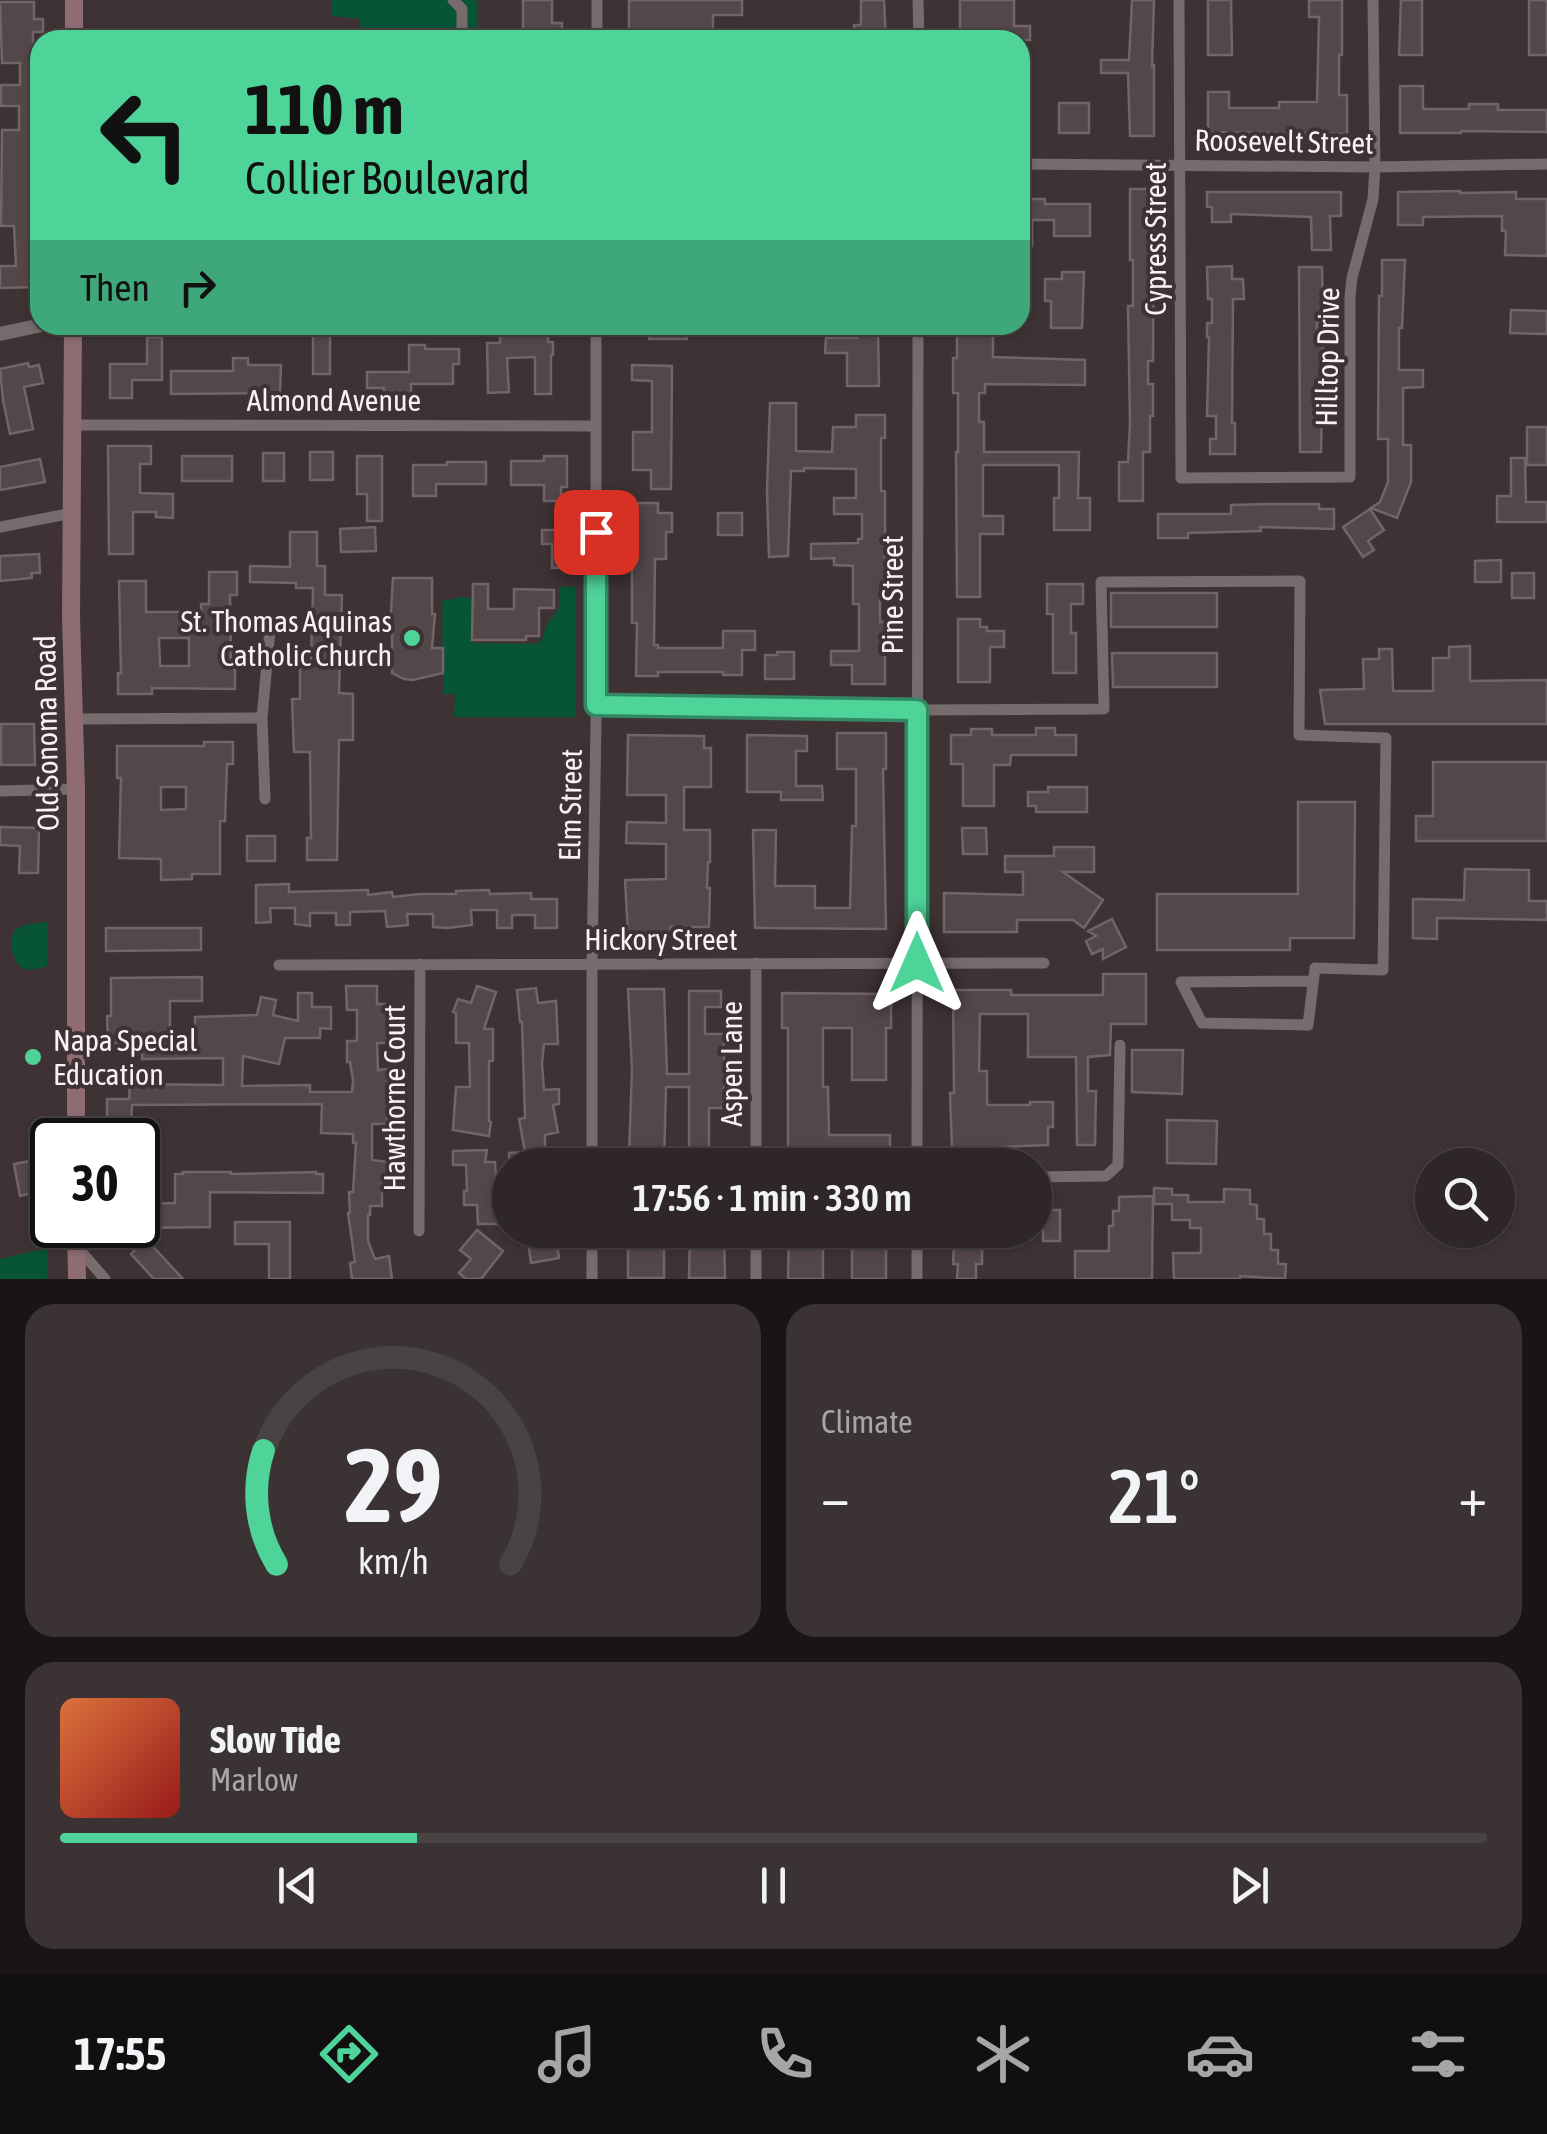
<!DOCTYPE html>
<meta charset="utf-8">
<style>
:root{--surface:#2e2627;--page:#3a3233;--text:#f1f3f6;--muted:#a7a5a7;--line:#494344;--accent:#4ed399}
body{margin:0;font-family:"Asap Condensed",sans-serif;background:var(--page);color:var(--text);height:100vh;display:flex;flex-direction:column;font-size:38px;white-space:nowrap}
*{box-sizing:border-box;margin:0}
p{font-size:32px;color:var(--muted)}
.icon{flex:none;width:55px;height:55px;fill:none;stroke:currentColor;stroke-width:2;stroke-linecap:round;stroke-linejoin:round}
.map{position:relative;height:1279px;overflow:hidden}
.sheet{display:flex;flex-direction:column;gap:25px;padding:25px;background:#191515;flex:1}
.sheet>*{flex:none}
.banner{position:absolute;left:30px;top:30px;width:1000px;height:305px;border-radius:30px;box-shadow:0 2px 8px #0004,0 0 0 2px var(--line);background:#4ed399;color:#111;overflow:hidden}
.controls{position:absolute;left:1415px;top:1148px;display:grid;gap:20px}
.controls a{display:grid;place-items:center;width:100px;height:100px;border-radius:50%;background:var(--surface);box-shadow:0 2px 8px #0004,0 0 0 2px var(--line);font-size:50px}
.speed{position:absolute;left:30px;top:1118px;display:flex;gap:20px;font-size:50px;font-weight:700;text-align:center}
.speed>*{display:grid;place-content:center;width:130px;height:130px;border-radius:50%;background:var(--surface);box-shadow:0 2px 8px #0004,0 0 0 2px var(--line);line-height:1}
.speed .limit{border:5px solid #111;border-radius:15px;background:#fff;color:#111}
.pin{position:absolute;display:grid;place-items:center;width:85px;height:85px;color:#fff;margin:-42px;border-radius:20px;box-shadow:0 5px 15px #0006}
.me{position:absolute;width:110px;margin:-55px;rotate:0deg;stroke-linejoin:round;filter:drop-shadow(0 0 8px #0008)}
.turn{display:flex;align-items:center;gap:35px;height:210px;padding:0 50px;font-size:45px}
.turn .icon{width:130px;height:130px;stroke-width:2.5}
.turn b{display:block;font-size:70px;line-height:85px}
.then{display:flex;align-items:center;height:95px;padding:0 50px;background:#0003;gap:20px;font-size:38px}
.big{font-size:75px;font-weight:600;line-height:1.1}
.sheet .widget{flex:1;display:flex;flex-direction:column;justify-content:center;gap:15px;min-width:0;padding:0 35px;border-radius:30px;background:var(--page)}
.sheet .dial{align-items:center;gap:0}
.dial svg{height:260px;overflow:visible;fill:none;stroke:var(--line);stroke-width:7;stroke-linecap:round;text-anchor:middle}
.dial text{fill:var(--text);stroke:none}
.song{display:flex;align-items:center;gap:30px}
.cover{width:120px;height:120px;border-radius:15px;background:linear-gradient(135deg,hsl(20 70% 55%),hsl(0 70% 35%))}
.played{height:10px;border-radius:5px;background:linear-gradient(90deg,var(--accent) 25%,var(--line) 25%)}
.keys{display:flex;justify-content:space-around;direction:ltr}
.heat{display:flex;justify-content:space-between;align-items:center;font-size:55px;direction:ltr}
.sheet .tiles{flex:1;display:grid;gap:25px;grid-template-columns:1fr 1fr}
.widget:last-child{grid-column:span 2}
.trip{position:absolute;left:492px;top:1148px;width:560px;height:100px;border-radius:50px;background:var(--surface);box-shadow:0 2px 8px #0004,0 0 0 2px var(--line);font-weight:600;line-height:100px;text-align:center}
.tabs{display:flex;height:160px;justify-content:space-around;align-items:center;background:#120f10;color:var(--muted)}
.tabs .icon{width:70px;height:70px}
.tabs .active{color:var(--accent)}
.tabs b{font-size:45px;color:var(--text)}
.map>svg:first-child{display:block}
.green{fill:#085437}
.building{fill:#544749;stroke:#726567;stroke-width:2.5;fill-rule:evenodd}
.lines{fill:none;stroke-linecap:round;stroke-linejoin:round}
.minor{stroke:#786b6d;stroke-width:11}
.tertiary{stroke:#786b6d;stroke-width:14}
.secondary{stroke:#8f6c73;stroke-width:18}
.route-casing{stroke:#338963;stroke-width:25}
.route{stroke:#4ed399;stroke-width:18}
.poi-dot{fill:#4ed399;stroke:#3e3234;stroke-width:4}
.labels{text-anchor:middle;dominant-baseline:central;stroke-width:8;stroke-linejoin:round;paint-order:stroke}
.street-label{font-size:30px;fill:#f9f2f3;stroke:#3e3234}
.poi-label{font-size:30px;fill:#f9f2f3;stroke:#3e3234;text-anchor:end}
</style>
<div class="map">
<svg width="1547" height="1279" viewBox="0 0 1547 1279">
<rect width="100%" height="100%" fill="#3e3234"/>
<path class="green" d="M331,0H477L478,40H360V19L331,16Z
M559,587H575V717H454L455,694H443L442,601L462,597L471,598V643L537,644L542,640L546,626L559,608Z
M47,922V966C40,968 30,972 22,968C13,963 7,938 15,930C22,924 38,923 47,922Z
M47,1248V1279H0V1259Z"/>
<path class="building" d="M523,0H552V23H562V40H523Z
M629,0H742V15H713V40H629Z
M861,0H884L886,40H854V25H861Z
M960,0H1014V26H1030V40H960Z
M1132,0H1154L1152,66L1154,65V136H1130L1128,73H1101V60H1129Z
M1208,0H1231L1232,55H1208Z
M1309,0H1342V55H1339V95H1347V134L1208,132V92H1229V108H1279V102H1317L1319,17H1309Z
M1401,0H1422V55H1399Z
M1529,0H1547V55H1529Z
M0,2H34V19H43V32H33V60H40V72H33V102H40V114H34V144H40V157H33V184H40V199H33V224H40L38,260H36V287L0,288V266H16L14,226H1L2,130H19V106H1V85H20V63H2Z
M1400,86H1423V109H1469V104H1498V110H1547V132L1461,131V133H1400Z
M1059,103H1089V133H1059Z
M1130,189H1154L1153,361H1148V384H1153V416H1150V452H1143V501H1119V462H1128L1130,423L1128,306H1133V260H1130Z
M1460,191V193L1516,192V199H1547V256L1505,255L1506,231H1502V216L1423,217V225H1398V192Z
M1207,192H1341V216H1330L1331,250H1312L1311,217L1231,214V222H1212V207H1207Z
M1020,199H1045V204H1090V236H1054V220H1032V246H1020Z
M1382,260H1405L1402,328H1399V370H1423V387L1403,388V445H1411V482L1397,518L1371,508L1380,502L1388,482V439H1378L1379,296H1382Z
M1232,266V279H1243L1244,299H1233L1232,423H1235V454H1210V439H1216V416H1207L1209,337H1207V323H1212V299H1208L1207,267Z
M1299,267H1322L1323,322H1317V345H1323L1321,452H1300Z
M1062,272H1084L1082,328H1051V301H1045V279H1062Z
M1511,310L1547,311V334L1510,333Z
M529,325H548V342H553V355H551V394H535V357L507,358L509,392L488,393L487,343H500V333H529Z
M649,325H688L687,339H649Z
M857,325H878L879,386H847V353H825L826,338H857Z
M957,325H993V357L1085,360V385L985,384V393H979V422H984V452H1079L1078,498H1090V530H1054V498H1059V465H983V516H1003V534H980V597H957L956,452H958V393H953V358H957Z
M313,333H330V374H313Z
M147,337H162V380H132V398H110V364H147Z
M409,345H425V349H459V364H453V384H411V395H384V388H367V372H409Z
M233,358H248V365H281L280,393L171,394V371H233Z
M28,363L29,367L39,365L43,383L24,387L33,429L10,434L3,400L0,369Z
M632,365L672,366L671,489H651V470H633V432H652V381L632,380Z
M770,403H796V451L832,452L833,427H856V415H885V438H881V491H885V593H880V622H885V684H852V665H831V651H859V604H853V566L834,565V558L811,559V544L858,543V539H862V514H834V498H856V469L804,468V471H791L788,556L769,557L767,491Z
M1527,427H1547V465H1527Z
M108,446H151V464H140V493L173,494V518L156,517V512H133V554H109Z
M310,452H333V480H310Z
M263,453H284V481H263Z
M182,456H232V481H182Z
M357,456H382V521H367V494H357Z
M544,456H567V487H561V501H544V485H511V461H544Z
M1511,458H1525L1526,502H1547V522H1497V496H1511Z
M40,459L45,482L0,490V467Z
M447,462H486V484H436V496H413V465H447Z
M632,503H658V513H672V532H666V559H655L654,645H658V648H723V631H755V650H742V675H723V672H658V676H636L637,623H632Z
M1267,504H1319V509H1334V529L1260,527L1261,531L1188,533V538H1158V514H1231V505Z
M1370,509L1384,530L1368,541L1374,550L1363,557L1343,527Z
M718,513H742V535H718Z
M375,527L376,551L341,552L340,529Z
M542,530H571V568H552V544H542Z
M290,532H317V566H325V595H342L339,693L353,694V740H339L337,860H307V838H311L310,752H294L292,699H300V663H311L313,588H296V583L250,582V566L290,567Z
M39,554L40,573H31L32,578L0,581V556Z
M1501,560V582H1475V561Z
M209,572H237V595H230L231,669H235V689L152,688V694H118V673H121L119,581H146V612H201V604H209ZM159,638H189V666H160Z
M1512,573H1534V598H1512Z
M393,578H432V614H435L432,648H443V673L413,680L404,679L392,673V627H390Z
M473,584H488V609H514V589L554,590V608H539V636H526V640H472Z
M1047,584H1083V604H1071V633H1076V673H1053V614H1047Z
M1111,593H1217V627H1111Z
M958,619H980V627H987V631H1004V647H990V682H958Z
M1470,646V681L1547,680V724H1325L1320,690L1364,689L1363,659H1379V649H1392L1393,691H1433V658H1449V647Z
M777,652H794V679H765V655H777Z
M1112,653H1217V687H1113Z
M1,724H34L35,765H1Z
M1036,728H1055V735H1076V755H1011L1010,765H994V806H963V764H951V735H971V729H992V735H1036Z
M837,733H886V769H883L886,929L755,928L753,830H776L775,886H815V908H850L852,826H856V769H837Z
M628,735L704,736V748H711V787H684V830H710V862H708L707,888H710L709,927H670V935H628L625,880L666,879V844L626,843L627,822L666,823V795H627Z
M747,735L807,736V751H796V786H822L823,800H781V792H747Z
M204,742H233V764H227L225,821H220V874H192V879L161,880V859L119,858L121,778H117V746H204ZM161,787H186V809L161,810Z
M1433,762H1547V841H1416V816H1433Z
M1048,787H1087V812H1036V806H1028V792H1048Z
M1298,802H1355L1354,938H1290V950H1157V894H1298Z
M0,827L39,828L38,873H19L20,846L0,845Z
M962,828H986L987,854H963Z
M247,836H275V861H247Z
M1054,847H1094V872H1063L1103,900L1084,928L1073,920H1017V932H944V893L1023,895V872H1005V856H1054Z
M1465,869L1529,870V901H1547V920L1437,918V939L1413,938V899L1464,900Z
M289,884V892L368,890V895L392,892L393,897L419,894H456V891L489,890L490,894L531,893V899H557V928H535V915H512V928H497V910H471L472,925L448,928L433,927V914H407L408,925L387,927L385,911L350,912V925H336V913H310V926L295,924V908H270L271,922L256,923V885Z
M1112,919L1126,947L1103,959V949L1092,954L1086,941L1096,936L1088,931Z
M106,928H201V950L106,951Z
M1103,974H1146V1024H1111L1110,1055L1088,1057V1091H1096L1095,1145H1077L1076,1057H1028V1014H980L979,1071H987V1105H1030V1102H1053V1127H1048V1145L952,1149L950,1093H954L953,990H1011V995H1103Z
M202,977V1001H170V1039H195V1017L257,1015L261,997L276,1000L273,1015L298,1021V993H312V1007H331V1029L320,1028V1038H285L279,1064L243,1056L242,1086L310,1085V1092H352L353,1080L350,1062H347V1041H357V1010H347L346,986H377V1004H390V1043H377L378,1070L388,1069L387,1124H372V1160L389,1162L388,1182L382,1181V1206H370V1215H368V1241L375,1259L389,1256L392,1279H352L350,1263L355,1262L348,1213H350L349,1192H353L356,1143H353V1134L321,1133L322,1104L132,1105L131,1124L107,1123V1099H129L130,1084L223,1085V1058L142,1059V1043H108L107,1016H111V978Z
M477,986L496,992L484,1029H493V1061H489V1121L491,1122L489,1136L453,1130L456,1087H470L469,1043H456V1013L453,1012L458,999L471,1003Z
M536,988L538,1003L556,1001L558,1044H544L542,1064L544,1090L559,1089V1104L553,1105L558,1132L545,1135V1165H509V1153L525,1152L519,1119L525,1118L522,1022H520L517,990Z
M628,989H664L667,1074H689V991H721V1007H705V1034H724V1108H709V1165H689V1087H666L664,1165H632V1155H629L632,1070Z
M782,993L891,994V1028H886V1080H852V1028H823V1087H828L829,1135H890V1151H885V1165H846V1160H788V1028H782Z
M1132,1050H1183L1182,1094L1132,1092Z
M1167,1120L1217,1121L1216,1164L1167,1163Z
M487,1150L485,1162H495L499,1224H478L477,1205H464V1191H467L466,1165H453V1151Z
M30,1161L36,1192L20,1196L14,1164Z
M183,1172H231V1174L316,1172V1174H323V1193L210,1192V1227L138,1228V1204L175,1203V1174H183Z
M1154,1188L1172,1189V1195H1188V1202H1224V1189L1250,1190V1204L1257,1205V1219H1264V1234H1271V1250H1278V1264H1286L1285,1279L1240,1276V1279H1174L1173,1253H1201V1228H1190V1220H1172V1204H1154Z
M1153,1196L1152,1279H1075V1251H1109V1226H1113V1211H1119V1197Z
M1043,1210H1060V1241H1043Z
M235,1222H290V1279H269V1244H235Z
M477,1230L503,1251L481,1279H466L459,1273L471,1259L460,1250Z
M628,1230H664V1278H628Z
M690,1230H724L725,1278H689Z
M789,1230H823V1279H788Z
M852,1230H886V1279H852Z
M955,1230H982V1264H976V1279H957L958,1264H953Z
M556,1237L559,1258L531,1263L528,1242Z
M146,1239L183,1279H154L131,1254Z"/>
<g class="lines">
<path class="minor" d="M453,0L462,9V40
M597,0V40
M918,0L919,40
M1179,0L1181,478L1350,477V296L1352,278L1373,199L1375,167L1373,0
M1020,164L1375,167L1547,164
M72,425L596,426
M0,527L72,513
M596,705L917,710L1104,709L1101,582L1300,581L1299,735L1386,738L1383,970L1315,968L1308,1025L1202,1023L1181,982L1313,981
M262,718L270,629
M74,719L262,718L265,799
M0,791L76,789
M756,963V1165
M279,965L1044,963
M592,1165V964L596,723V325
M917,1165L918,325
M1035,1177L1106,1176L1118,1165L1120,1045
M592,1230V1279
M756,1230V1279
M917,1230V1279
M419,1231L420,964
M78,1248L105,1279"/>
<path class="tertiary" d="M0,334L42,325"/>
<path class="secondary" d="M74,0V40
M73,325L71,617L76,789V1140
M76,1225L77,1279"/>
</g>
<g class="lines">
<g class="route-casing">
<path id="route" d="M596,532V705L917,710V963"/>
</g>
<use href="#route" class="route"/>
</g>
<g class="poi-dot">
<circle cx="412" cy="638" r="10"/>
<circle cx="33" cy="1057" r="10"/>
</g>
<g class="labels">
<g class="street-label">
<text transform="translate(1284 141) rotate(1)">Roosevelt Street</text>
<text transform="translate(1155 239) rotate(-90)">Cypress Street</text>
<text transform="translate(1327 357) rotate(-89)">Hilltop Drive</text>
<text x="334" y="400">Almond Avenue</text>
<text transform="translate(892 595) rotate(-90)">Pine Street</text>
<text transform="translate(46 733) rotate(-91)">Old Sonoma Road</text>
<text transform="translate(570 805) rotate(-89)">Elm Street</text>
<text x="661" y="939">Hickory Street</text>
<text transform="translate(731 1064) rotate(-90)">Aspen Lane</text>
<text transform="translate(394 1098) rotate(-90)">Hawthorne Court</text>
</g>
<g class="poi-label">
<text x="392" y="621">St. Thomas Aquinas<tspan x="392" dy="34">Catholic Church</tspan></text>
<text x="53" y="1040" text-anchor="start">Napa Special<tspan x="53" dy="34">Education</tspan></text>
</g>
</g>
</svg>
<div class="controls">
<a><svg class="icon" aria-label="search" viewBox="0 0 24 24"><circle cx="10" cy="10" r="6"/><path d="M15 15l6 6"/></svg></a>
</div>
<div class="speed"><div class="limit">30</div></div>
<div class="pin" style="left:596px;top:532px;background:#d93025"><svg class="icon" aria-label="arrive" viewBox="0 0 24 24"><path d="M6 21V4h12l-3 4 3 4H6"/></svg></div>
<svg class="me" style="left:917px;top:963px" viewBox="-20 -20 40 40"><path d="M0-17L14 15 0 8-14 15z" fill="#4ed399" stroke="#fff" stroke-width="4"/></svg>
<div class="trip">17:56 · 1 min · 330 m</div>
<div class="banner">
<div class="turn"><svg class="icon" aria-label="left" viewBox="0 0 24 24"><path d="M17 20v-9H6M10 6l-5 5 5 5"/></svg><div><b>110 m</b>Collier Boulevard</div></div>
<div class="then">Then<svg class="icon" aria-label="right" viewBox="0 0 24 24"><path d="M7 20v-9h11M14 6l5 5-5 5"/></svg></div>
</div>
</div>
<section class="sheet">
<div class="tiles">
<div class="widget dial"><svg viewBox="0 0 100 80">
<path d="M14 69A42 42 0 1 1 86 69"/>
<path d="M14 69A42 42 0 0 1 10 34" stroke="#4ed399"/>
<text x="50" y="56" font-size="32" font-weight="700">29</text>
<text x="50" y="72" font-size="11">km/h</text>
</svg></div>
<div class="widget"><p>Climate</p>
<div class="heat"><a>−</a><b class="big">21°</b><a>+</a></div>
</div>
<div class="widget">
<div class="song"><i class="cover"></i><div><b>Slow Tide</b><p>Marlow</p></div></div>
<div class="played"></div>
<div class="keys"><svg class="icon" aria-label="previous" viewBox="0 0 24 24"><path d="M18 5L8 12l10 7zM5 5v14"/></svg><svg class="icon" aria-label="pause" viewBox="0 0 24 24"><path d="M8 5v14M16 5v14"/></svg><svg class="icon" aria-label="next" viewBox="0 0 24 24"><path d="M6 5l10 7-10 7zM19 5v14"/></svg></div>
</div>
</div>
</section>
<nav class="tabs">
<b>17:55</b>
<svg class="icon active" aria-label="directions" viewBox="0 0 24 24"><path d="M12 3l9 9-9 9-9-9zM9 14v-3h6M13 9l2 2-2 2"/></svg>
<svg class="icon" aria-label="music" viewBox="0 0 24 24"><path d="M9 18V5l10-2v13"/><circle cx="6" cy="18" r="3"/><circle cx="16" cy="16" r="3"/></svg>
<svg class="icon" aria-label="phone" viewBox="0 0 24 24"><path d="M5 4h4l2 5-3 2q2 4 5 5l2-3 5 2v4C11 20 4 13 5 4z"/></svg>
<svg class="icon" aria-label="climate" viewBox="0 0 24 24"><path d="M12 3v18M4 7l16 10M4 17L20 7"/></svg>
<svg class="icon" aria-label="car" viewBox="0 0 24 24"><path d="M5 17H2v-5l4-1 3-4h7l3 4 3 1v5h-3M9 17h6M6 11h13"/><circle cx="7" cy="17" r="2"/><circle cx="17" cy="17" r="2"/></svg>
<svg class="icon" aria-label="filters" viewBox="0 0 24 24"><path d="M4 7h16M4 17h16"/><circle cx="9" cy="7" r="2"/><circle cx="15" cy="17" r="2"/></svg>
</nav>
